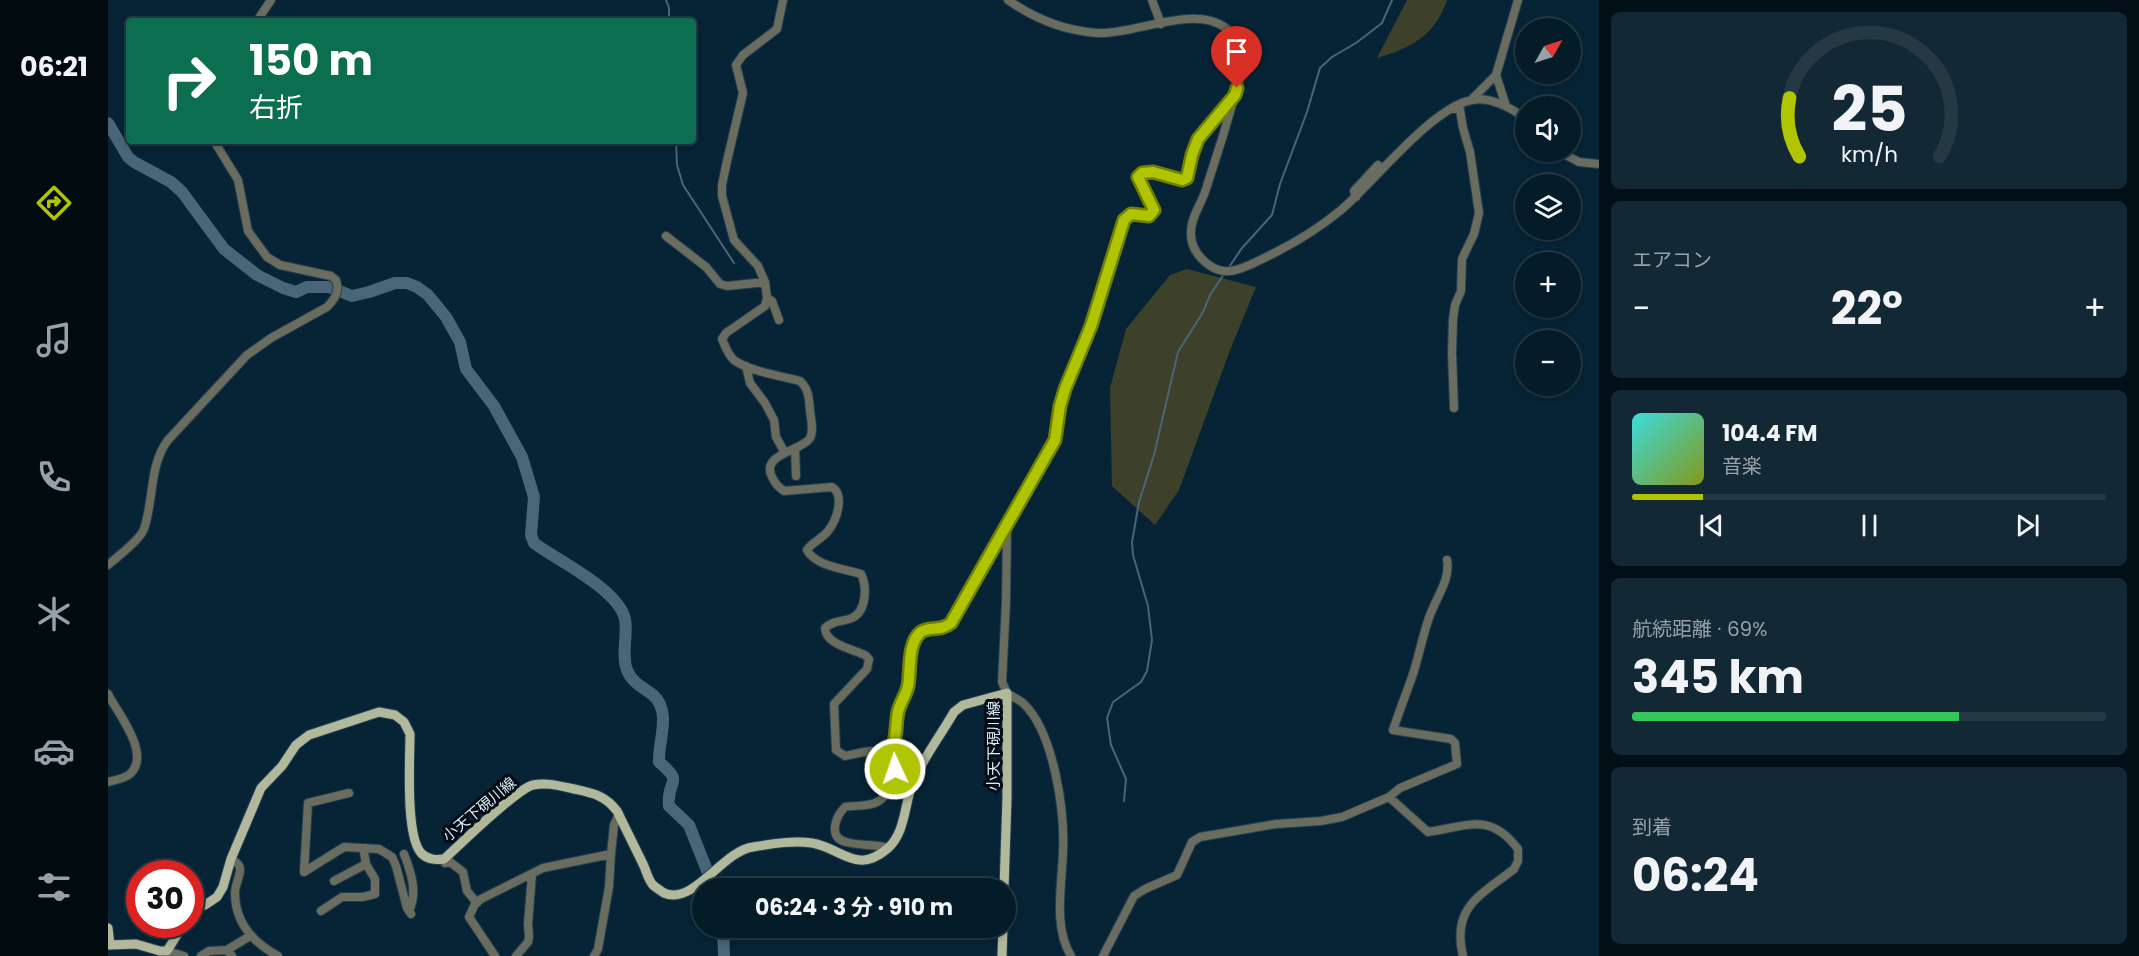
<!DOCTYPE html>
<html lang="ja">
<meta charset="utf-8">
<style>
:root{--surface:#041b28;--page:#122834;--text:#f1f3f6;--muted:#97a1a8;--line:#253945;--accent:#b0c502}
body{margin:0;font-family:Poppins,"Noto Sans JP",sans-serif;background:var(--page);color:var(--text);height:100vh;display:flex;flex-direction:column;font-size:22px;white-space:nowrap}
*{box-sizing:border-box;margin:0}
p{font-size:20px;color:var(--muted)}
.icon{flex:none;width:33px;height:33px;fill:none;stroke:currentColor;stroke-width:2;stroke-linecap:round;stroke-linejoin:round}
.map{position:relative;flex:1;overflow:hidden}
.sheet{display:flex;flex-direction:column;gap:12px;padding:12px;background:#020f16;width:540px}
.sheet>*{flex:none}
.guide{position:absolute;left:18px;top:18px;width:570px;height:126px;border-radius:6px;box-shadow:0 3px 9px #0003,0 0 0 2px var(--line);background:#0b6e4f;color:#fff;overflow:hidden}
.needle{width:39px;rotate:51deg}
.controls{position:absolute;left:1407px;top:18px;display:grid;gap:12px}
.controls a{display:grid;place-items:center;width:66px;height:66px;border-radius:50%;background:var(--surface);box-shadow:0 3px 9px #0003,0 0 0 2px var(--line);font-size:30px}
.speed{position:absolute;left:18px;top:860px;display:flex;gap:12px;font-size:30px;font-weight:700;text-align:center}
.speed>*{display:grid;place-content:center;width:78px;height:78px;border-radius:50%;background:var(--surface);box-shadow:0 3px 9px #0003,0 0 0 2px var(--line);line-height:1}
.speed .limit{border:9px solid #d22;background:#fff;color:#111}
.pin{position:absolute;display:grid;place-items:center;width:51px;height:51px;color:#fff;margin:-62px -26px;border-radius:50% 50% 50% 0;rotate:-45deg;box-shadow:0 0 6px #0007}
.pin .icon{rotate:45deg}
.me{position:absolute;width:66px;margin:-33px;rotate:357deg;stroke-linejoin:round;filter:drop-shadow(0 0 4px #0008)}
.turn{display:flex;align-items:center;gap:21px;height:126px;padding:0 24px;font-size:27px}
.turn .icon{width:78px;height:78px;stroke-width:2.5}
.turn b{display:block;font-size:42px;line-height:51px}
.big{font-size:45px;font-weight:700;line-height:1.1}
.sheet .widget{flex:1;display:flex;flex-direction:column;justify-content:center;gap:9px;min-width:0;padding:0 21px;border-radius:9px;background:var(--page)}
.sheet .dial{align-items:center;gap:0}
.dial svg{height:156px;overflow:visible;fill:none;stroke:var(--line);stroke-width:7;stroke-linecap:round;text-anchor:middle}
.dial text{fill:var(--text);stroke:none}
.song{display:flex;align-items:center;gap:18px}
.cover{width:72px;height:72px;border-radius:9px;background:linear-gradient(135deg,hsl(180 70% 55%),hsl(70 70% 35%))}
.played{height:6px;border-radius:3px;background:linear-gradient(90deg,var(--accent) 15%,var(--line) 15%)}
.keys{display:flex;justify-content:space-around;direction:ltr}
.heat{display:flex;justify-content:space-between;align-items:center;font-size:33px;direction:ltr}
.charge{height:9px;border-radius:4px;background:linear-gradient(90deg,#34c759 69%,var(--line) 0)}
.trip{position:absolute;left:584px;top:878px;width:324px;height:60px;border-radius:30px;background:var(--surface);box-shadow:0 3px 9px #0003,0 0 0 2px var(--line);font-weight:700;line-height:60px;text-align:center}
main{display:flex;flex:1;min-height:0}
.tab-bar{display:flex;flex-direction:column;width:108px;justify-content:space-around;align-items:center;background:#020b10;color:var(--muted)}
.tab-bar .icon{width:42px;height:42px}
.tab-bar .active{color:var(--accent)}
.tab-bar b{font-size:27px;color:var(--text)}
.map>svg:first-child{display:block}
.green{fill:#3d4129}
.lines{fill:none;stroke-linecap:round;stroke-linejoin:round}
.stream{stroke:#496579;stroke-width:2}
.river{stroke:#496579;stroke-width:12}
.minor-casing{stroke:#244050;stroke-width:10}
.major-casing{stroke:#244050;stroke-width:11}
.minor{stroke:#696c5e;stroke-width:8}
.major{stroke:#b2b89b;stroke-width:9}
.route-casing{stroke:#728001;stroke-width:15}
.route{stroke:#b0c502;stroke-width:10}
.labels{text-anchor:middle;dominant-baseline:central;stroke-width:6;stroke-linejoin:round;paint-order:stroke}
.street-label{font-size:15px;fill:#dcedf9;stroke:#030c14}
</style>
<main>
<nav class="tab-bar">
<b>06:21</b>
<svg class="icon active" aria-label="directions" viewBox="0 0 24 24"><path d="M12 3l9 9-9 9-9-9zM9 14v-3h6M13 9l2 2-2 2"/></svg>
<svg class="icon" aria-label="music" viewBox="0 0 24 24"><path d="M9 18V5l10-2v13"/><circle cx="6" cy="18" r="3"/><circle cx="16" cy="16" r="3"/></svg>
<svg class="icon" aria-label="phone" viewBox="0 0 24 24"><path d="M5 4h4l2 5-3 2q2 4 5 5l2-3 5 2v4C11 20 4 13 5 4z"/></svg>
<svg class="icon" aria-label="climate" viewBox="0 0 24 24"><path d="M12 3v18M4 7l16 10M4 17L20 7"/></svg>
<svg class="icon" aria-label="car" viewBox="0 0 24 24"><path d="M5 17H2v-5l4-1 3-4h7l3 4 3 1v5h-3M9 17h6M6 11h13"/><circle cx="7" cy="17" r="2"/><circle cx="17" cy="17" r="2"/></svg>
<svg class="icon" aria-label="filters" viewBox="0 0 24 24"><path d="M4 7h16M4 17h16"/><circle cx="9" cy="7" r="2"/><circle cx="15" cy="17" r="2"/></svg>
</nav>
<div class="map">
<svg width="1491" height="956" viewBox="0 0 1491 956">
<rect width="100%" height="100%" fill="#062435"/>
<path class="green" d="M1299,0H1339C1327,36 1303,48 1269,58Z
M1079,269L1148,287L1122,350L1071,490L1047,525L1004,486L1002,388L1018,329L1062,275Z"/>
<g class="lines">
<path class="stream" d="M558,0L561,8V21
M568,141L569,165L575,185L626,263
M1119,270L1134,248L1164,215L1172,184L1199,112L1212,68L1224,57L1248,43L1274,23L1284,0
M1016,801L1018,779L1003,745L999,718L1005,702L1033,682L1039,671L1044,640L1040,606L1025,555L1024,542L1031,502L1046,455L1070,352L1095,312L1102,295L1116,274"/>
<path class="river" d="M0,123L20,157L26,162L63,182L74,192L116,249L149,275L175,288L188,292L199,287H221L244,296L261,292L287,283H299L309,287L320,295L338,317L352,342L358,369L386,406L414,457L426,497L423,535L426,543C450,561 510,589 517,619C520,635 513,655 519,670C524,683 535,687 545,695C564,712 550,741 551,762C578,785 558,778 561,806L581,825L606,888
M615,927L616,956"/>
<g class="minor-casing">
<path id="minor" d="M675,0L669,29L635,55L628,65L635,93L619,161L614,185V196L626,240L650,266L657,282L659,298L657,306L618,333L614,339C617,346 620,355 626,360C640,371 674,376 692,381C701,389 701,399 702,411C703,419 706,431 702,438C694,451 652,454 664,477C667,483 669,486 676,491L724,487C737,495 729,520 720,531C714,539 704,542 699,550C707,566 737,569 753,574C759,586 759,611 744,618C735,622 725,620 717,628C717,644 744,649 757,655L761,659L759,669L726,704L728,750L737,756C747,754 770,748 779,752C797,760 783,796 769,802C760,807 747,805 737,807C728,816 719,838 738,842C752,846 767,844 781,848
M900,0C927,19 957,31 990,33C1028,35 1094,0 1123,33C1135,47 1134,63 1131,81C1121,117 1110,153 1098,189C1094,203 1083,217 1083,231C1082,246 1090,257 1101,265C1117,277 1133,269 1148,262C1178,248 1208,231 1233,210C1266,182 1324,107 1364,100C1381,96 1404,108 1418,119
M1044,0L1053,24
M149,21L163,0
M1388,75L1398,106
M1364,99L1388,75L1410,0
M1345,109L1351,108L1352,110L1355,128L1362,152L1371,213L1366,234L1354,259L1353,291L1347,305L1345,319L1344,353L1346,408
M1452,152L1471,162L1491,164
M1248,197L1246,191L1270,165
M558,236L598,267L612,284L619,286L657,282
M659,298L664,301L671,320
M638,366L642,383L657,403L666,420L668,437L677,453
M687,448L688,476
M899,529L898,602L894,682L899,693
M0,565C9,557 32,540 36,529C46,500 41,465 60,440L139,355L163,338L219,307C227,299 232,291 228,280L223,276L172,265L159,257L140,231L130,180L106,141
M0,694C9,712 44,754 22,774C16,779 7,780 0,782
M900,694C905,697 912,700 916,704C946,733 957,812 955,852C954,884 945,927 963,956
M780,752C790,743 787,725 790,712C792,703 798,695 800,686C803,671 799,643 813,632C821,626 832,632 843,623L947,440L952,406L962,372L983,326L1016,220L1023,214L1041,216L1045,210L1030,177L1034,173L1045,172L1074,180L1079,178L1084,155L1090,139L1124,99
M241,793L200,803L196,872L236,847L271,849L284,857L288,866L299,908L303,914
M1281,797L1320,832C1360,826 1382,812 1410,849V861L1406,869C1373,895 1343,907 1355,956
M296,854C303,872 310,893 301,911
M123,859C127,861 132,864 132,869C132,877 127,885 127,893C127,923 146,943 170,956
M337,863L342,862L355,872L359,891L369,903
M226,881L258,864L256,852L258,848
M213,911L234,897H255L267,894V879L258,864
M119,950L142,936
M59,951L76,956
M93,956L101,951L119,950L124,956
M387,956L361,917L367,904L373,899L435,868L503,854L506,825L511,814
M408,956L420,942L421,937L420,924L424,874
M486,956L490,949L501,887L503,854
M995,956L1026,896L1037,889L1069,875L1084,842L1092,837L1168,824L1213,821L1234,817L1281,797L1292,788L1349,764L1347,743L1343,739L1285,730C1291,712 1298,694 1304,677C1311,657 1314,637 1321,618C1327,599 1343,580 1339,560"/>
</g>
<g class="major-casing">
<path id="major" d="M82,907L97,905L109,897L115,887L123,859L153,788L174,766L188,745L201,735L271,712L287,715L296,722L302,734C302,759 297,838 314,854C321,860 328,860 336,859C353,844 408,789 425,785C439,782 452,786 466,789C484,793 497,795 509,811C518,829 526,846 535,864C538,870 540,880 545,885C547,887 553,891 556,893C586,906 614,851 645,847C663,844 685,840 704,843C734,848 748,875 779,849C798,833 796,804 805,782C815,758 833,735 846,712L855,705L899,693V798L896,888
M0,928L2,945L28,944L52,951H59L72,930V924
M894,956L895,927"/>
</g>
<use href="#minor" class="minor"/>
<use href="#major" class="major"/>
</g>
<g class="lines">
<g class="route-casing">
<path id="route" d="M787,769V761L780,752C790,743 787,725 790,712C792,703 798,695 800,686C803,671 799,643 813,632C821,626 832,632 843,623L947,440L952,406L957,389L983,326L1016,220L1023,214L1041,216L1046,210L1030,177L1034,173L1045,172L1074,180L1079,178L1084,155L1090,139L1127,95L1129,88"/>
</g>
<use href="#route" class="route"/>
</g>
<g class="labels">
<g class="street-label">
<text transform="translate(885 746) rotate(-90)">小天下硯川線</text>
<text transform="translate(371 809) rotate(-40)">小天下硯川線</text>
</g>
</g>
</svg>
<div class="controls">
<a><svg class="needle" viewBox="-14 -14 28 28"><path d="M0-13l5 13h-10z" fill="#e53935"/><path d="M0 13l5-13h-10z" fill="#97a1a8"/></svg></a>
<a><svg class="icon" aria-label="sound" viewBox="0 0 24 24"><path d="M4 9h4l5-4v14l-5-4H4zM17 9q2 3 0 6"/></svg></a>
<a><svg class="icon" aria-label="layers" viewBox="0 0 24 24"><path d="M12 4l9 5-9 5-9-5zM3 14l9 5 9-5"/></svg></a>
<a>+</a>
<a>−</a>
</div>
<div class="speed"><div class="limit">30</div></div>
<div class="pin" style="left:1129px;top:88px;background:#d93025"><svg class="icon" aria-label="arrive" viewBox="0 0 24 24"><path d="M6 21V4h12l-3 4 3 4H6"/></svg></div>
<svg class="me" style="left:787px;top:769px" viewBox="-20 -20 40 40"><circle r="17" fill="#b0c502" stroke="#fff" stroke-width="3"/><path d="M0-11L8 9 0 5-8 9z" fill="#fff"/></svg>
<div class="trip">06:24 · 3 分 · 910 m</div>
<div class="guide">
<div class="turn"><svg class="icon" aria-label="right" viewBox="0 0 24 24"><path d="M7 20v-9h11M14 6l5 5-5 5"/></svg><div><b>150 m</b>右折</div></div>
</div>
</div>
<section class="sheet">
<div class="widget dial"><svg viewBox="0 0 100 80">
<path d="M14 69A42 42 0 1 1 86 69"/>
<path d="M14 69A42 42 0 0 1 9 39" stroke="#b0c502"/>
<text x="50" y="56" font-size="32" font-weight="700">25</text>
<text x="50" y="72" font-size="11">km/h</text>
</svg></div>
<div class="widget"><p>エアコン</p>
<div class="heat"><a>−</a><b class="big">22°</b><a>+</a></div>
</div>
<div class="widget">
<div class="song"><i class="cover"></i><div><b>104.4 FM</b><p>音楽</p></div></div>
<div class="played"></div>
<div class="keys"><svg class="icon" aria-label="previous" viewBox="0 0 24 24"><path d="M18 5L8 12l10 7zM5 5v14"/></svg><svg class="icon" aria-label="pause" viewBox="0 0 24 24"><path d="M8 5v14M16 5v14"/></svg><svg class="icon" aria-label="next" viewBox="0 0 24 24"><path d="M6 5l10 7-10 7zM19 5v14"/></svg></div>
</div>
<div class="widget"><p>航続距離 · 69%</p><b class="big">345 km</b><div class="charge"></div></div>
<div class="widget"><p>到着</p><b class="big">06:24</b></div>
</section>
</main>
